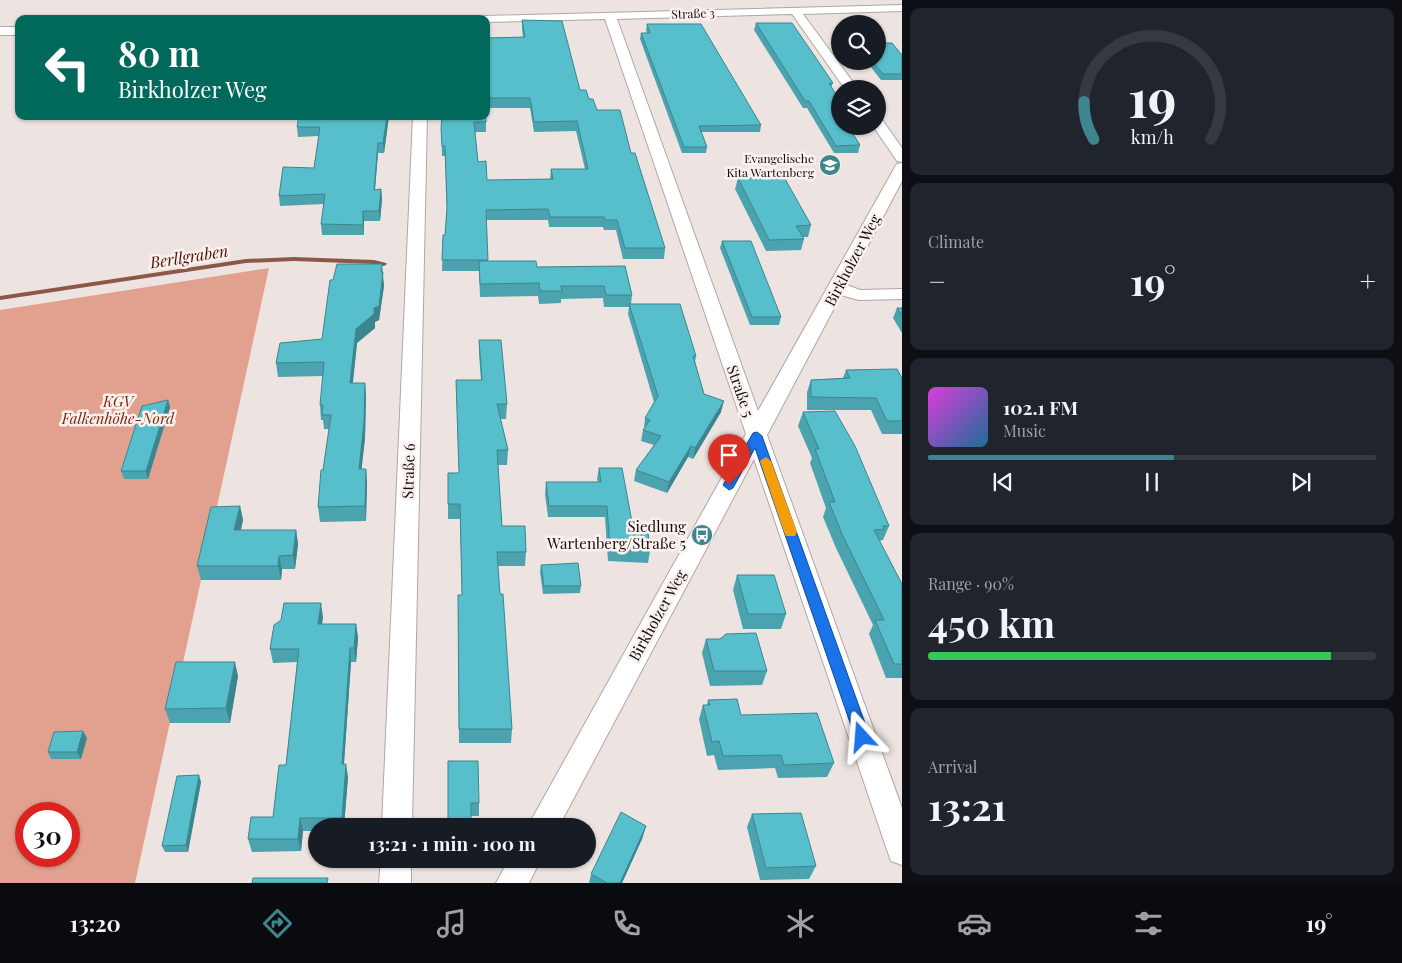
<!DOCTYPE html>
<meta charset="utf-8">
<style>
:root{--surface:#171b24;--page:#20242c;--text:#f1f3f6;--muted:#9ea1a6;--line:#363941;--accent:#3e858e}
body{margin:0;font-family:"Playfair Display",serif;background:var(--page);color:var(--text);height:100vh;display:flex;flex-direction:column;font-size:19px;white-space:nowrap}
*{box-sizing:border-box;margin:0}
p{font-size:16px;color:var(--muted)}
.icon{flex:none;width:28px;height:28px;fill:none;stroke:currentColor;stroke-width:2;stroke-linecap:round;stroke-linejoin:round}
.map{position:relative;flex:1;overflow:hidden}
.panel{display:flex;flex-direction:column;gap:8px;padding:8px;background:#0d0f14;width:500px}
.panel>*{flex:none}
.guide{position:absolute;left:15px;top:15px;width:475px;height:105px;border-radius:10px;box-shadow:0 1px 4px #0004;background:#00695c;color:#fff;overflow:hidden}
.tools{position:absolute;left:831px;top:15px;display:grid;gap:10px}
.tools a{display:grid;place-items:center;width:55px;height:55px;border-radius:50%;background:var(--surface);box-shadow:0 1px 4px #0004;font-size:25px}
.speed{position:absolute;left:15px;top:802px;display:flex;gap:10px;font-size:25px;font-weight:700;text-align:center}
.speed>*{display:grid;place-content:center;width:65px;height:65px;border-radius:50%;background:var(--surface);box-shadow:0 1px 4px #0004;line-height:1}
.speed .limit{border:8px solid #d22;background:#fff;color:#111}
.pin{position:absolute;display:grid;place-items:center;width:42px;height:42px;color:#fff;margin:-51px -21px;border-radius:50% 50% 50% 0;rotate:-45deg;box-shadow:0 0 5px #0007}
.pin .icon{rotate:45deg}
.me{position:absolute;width:55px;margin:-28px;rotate:341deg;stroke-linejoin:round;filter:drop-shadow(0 0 4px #0008)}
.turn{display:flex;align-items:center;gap:18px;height:105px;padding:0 20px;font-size:22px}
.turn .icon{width:65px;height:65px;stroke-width:2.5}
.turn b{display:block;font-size:35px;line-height:42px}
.big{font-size:38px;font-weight:700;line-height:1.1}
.panel .tile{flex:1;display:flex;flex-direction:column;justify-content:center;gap:8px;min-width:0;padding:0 18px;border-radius:10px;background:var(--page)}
.panel .dial{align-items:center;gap:0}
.dial svg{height:130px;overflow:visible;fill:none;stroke:var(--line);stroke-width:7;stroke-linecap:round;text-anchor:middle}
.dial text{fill:var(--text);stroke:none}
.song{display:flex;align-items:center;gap:15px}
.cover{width:60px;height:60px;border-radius:8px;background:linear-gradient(135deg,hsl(300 70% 55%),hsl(200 70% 35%))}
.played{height:5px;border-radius:2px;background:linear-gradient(90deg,var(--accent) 55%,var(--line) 55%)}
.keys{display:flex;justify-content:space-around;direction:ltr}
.heat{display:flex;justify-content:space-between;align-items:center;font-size:28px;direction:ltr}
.charge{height:8px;border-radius:4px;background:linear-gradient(90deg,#34c759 90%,var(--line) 0)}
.trip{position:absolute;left:308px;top:818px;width:288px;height:50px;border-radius:25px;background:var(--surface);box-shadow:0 1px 4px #0004;font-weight:700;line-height:50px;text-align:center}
.dock{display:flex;height:80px;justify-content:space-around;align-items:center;background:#090b0e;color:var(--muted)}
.dock .icon{width:35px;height:35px}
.dock .selected{color:var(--accent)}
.dock b{font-size:22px;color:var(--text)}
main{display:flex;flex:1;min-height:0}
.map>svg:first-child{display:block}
.green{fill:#e2a18e;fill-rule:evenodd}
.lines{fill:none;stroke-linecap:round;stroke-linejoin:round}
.stream{fill:#8b5748;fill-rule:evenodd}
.street-casing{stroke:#afa7a4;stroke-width:2}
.street{fill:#fff;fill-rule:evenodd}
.wall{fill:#4ba3af}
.shaded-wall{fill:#3d858e}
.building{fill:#57becb;stroke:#3d858e}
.route{fill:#1a73e8;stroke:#114b97}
.slow{fill:#f59e0b}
.labels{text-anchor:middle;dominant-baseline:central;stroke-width:5;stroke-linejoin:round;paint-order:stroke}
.far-street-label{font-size:12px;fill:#100d0c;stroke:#fbf1ef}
.far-poi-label{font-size:12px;fill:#100d0c;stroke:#fbf1ef;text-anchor:end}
.street-label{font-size:15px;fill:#100d0c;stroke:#fbf1ef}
.park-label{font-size:15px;font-style:italic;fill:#7d2608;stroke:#fbf1ef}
.poi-label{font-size:15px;fill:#100d0c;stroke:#fbf1ef;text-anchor:end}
.water-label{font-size:16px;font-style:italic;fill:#531100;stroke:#fbf1ef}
</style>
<main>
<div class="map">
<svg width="902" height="883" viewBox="0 0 902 883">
<rect width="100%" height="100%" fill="#ede4e1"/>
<path class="green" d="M269,268L135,883H0V310ZM26,814H69V856H26Z"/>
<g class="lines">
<path class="stream" d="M294,257L374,260L386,263L387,264L384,266L374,264L294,261L246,263L0,300V296L246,259Z"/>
<g class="street-casing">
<path id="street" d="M902,5V11L803,14L858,89H845L792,14L617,19L758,411L895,167L897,164L902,163V181L847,285L860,290L902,289V299L859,300L841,295L767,435L902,808V865L891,861L887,850L754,459L559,826H528L746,434L605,19L486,22V19H479L485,16Z
M0,27H19V35H0Z
M413,116H427L412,826H382Z
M878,120L883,121L902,148V162L897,161L873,126H878Z
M381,859H411V883H379Z
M509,859H541L529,883H496Z"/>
</g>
<use href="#street" class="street"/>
</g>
<path class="wall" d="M522,20L580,90L589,99L631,153L665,248L664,259H623L616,230H604L603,227H549L548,220H486L488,261L537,267L625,266L632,295L631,304L696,356L695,362L704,394L721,412L693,459L688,457L667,493L634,481L636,470L654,445L641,441L643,430L644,429L645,418L654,402L628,314L629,307H604L603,298L561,299V303L539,304L538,296L480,297L479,271H442L443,235H445L447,212L445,156H442L441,128L442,116L486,122V132H475L478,162L487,180L550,179L551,169H585L576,131L534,132L530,108H486V38L523,37L522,29Z
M756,23L833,83L831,87L840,126H852L851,129H850L860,145L858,153H834L807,108H803L754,30Z
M647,24L761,125L760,132H701L707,147L706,153H682L640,39L641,33H647L646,30Z
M902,55V80H881L866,61H878Z
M299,116H389L384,153H378L375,190L381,189L382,199L380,221H364V235H322L321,224L324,204L280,206L279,196L314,168L319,136L298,137L297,127Z
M738,178L811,225L808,237H802L804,239L801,250L766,251L735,189Z
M722,241L781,317L779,325H750L720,248Z
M382,272L384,286L379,320L375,322V328L357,343L353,383H365L366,397L365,438L361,469H366L367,483L366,521L320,522L318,507L329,429H324L323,420H321L320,405L323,376L278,377L276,363L322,339L333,280Z
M897,308H902V333L893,318Z
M479,340L507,404L506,419H500L508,450L507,465H498L502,526L526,552L525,566H498L500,594L512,729L511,743H459L458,595H462L460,519H448V473H459L456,380H481L479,354Z
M846,370L902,378V434H882L871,410H807V392L811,380L843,378Z
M168,400L170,407L148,479H124L121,471Z
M803,412L889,526L883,540L879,541L902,584V678H886L869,634L873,625L836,548L823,517L826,508L810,463L812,458L798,426Z
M599,468L650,551L648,563L608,561L605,517H548L545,494L546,482H598L597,479Z
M240,506L243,520L241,530H296L298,544L295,569H282L281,580H201L197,566Z
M541,565L581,586L580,593L543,594L540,572Z
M737,575L786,614L781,629H743L733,590Z
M323,617L322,624H356L358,638L356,662H351L344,764L348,777L344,826H316V831H303L301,851L252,852L248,839L273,817L286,765L297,662L273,663L270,649Z
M706,639L767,671L762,685L710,686L702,653Z
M238,676L230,723H170L165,709Z
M708,700L834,763L827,777L778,778L775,768L718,770L714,755L707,756L699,719L703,705H707Z
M87,738L81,759H51L48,752Z
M448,761L479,803V816H471V826H448Z
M201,782L188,852H165L162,846Z
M752,814L816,866L809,879L760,880L747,827Z
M646,826L642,839L622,883H589L591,874Z"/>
<path class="shaded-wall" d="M387,116H389L384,153L383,143Z
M378,143V153L374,200V190Z
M381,189L382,199L380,221L379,211Z
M363,211L364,221V235L363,225Z
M382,264L384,286L379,320L375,322V328L357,343L351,397L350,383L356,329L374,308L381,272Z
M365,383L366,397L365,438L360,484L359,469Z
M168,400L170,407L148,479L146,471Z
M724,401L721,412L693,459L695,448Z
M691,446L688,457L667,493L669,482Z
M366,469L367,483L366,521L365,506Z
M240,506L243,520L237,544L234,530Z
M296,530L298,544L295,569L293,555Z
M279,556L282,569L281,580L278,566Z
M321,603L323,617L320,638L318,624Z
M356,624L358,638L356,662L354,648Z
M350,648L351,662L343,777L342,764Z
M235,662L238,676L230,723L226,708Z
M83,731L87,738L81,759L77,752Z
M346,764L348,777L344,826H343L342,818Z
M199,775L201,782L188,852L186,845Z
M300,818L303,831L301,851L298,839Z
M646,826L642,839L622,883H620Z"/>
<path class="building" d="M522,20L562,21L580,90H586L589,99H593L597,110H620L631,153H635L665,248H625L617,220H605L604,217H550L548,209L486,210L488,260H442L443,235H445L447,208L445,146H442L441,128L442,116H486V122H474L478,162L486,161L487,180L553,179L551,169H588L577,121L534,122L530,98H486V38L525,37Z
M756,23H792L833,83H829L840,101V126H848L860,145L836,146L809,101H805Z
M647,24H701L761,125L699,126L707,147H684L641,33H650Z
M878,43H892L902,55V74H883L872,61H878Z
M299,116H387L383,143H378L374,190L381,189L379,211H363V225L321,224L325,194L279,196L283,167L314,168L320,127H297Z
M784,177L811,225L796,226L804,239L769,240L738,178Z
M722,241H751L781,317H752Z
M479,261H536L537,267L625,266L632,295H606L604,286H561L562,291H540L539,283L480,284Z
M337,264H382L381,272H383L379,306L374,308V314L356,329L350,383H365L364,423L359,469H366L365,506L318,507L321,470H323L331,415H322L323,405H320L324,362L276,363L280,343L322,339L330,280H333Z
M629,304H680L696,356H693L704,394L724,401L695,448L691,446L669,482L636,470L661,436L643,430L650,420L645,418L658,396Z
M897,308H902V316Z
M479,340H501L507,404H497L508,450H497L502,526H525L526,552H497L500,594H503L512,729H459L458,595H462L460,504H448V473H459L456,380H482Z
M897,369L902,378V421H887L876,398L811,397V380L850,378L846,370Z
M168,400L146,471H121L142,406Z
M835,411L855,446L889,526H883L884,529L874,530L902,584V664H894L875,620H884L842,534L829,502H835L815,449H819L803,412Z
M599,468H622L632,522L647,523L650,551L610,549L607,506H549L546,482H601Z
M240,506L234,530H296L293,555L279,556L278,566H197L211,507Z
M578,563L581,586H544L541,565Z
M737,575H774L786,614H748Z
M284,603H321L318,624H356L354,648H350L342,764H346L342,818H300L298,839H248L251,817H273L279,765H286L299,649H270L274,625L281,620Z
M756,633L767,671H714L706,639H720L726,634Z
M176,662H235L226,708L165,709Z
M737,699L741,715L817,713L834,763L784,765L781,755L723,756L719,741L712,742L703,705H710L708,700Z
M83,731L77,752H48L54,732Z
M448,761H478L479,803H471V821H448Z
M199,775L186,845L162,846L177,776Z
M621,812L646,826L620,883H607L591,874Z
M801,813L816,866L766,868L752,814Z
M253,878H328L327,883H252Z"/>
<path class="route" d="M757,432L762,436L870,737L868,742L862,744L857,742L855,737L755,448L733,488L729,490L723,485L753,433Z"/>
<path class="slow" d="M766,457L771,461L797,532L795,536H786L784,532L760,461Z"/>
<defs>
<g id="school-disc" transform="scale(1.125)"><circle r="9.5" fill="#3e858e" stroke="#fbf1ef"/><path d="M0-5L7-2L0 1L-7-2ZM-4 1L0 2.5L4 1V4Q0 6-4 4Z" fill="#fff"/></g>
<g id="bus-disc" transform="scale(1.125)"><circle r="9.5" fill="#3e858e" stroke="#fbf1ef"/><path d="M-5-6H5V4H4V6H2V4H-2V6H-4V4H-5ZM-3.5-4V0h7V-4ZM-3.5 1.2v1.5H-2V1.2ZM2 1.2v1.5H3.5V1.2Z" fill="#fff"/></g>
</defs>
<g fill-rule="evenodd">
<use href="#school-disc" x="830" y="165"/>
<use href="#bus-disc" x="702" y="535"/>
</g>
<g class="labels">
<g class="far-street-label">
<text transform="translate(693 13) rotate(-2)">Straße 3</text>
</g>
<g class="far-poi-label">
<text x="814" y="158">Evangelische<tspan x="814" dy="14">Kita Wartenberg</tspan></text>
</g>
<g class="street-label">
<text transform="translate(852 260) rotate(-62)">Birkholzer Weg</text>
<text transform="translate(741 391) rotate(71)">Straße 5</text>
<text transform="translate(408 471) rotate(-88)">Straße 6</text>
<text transform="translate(657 615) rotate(-61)">Birkholzer Weg</text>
</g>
<g class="park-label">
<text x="118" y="401">KGV<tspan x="118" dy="17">Falkenhöhe-Nord</tspan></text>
</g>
<g class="poi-label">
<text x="686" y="526">Siedlung<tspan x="686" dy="17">Wartenberg/Straße 5</tspan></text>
</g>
<g class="water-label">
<text transform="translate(189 256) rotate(-9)">Berllgraben</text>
</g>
</g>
</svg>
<div class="tools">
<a><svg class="icon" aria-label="search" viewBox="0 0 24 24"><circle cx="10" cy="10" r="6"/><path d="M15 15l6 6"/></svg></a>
<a><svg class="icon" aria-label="layers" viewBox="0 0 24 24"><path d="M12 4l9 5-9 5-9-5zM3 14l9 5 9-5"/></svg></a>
</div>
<div class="speed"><div class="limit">30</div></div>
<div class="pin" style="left:729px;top:485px;background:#d93025"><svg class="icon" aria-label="arrive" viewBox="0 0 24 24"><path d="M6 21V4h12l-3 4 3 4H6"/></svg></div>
<svg class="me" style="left:862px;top:737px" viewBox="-20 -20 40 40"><path d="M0-17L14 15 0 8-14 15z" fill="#1a73e8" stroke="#fff" stroke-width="4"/></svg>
<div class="trip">13:21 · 1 min · 100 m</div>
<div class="guide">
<div class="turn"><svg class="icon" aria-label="left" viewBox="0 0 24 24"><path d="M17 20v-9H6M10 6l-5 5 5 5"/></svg><div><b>80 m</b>Birkholzer Weg</div></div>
</div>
</div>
<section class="panel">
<div class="tile dial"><svg viewBox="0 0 100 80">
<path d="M14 69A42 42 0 1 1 86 69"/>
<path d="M14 69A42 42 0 0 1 8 46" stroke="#3e858e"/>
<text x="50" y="56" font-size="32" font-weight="700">19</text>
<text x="50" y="72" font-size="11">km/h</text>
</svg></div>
<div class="tile"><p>Climate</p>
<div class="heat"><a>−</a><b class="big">19°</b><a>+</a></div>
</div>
<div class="tile">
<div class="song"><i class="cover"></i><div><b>102.1 FM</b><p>Music</p></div></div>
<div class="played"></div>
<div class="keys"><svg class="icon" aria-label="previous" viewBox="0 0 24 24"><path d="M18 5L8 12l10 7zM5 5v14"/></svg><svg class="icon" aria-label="pause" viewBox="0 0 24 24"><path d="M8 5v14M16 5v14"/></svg><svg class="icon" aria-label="next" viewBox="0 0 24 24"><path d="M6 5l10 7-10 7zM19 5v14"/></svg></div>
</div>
<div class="tile"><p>Range · 90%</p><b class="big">450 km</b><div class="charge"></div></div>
<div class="tile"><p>Arrival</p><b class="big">13:21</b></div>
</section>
</main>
<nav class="dock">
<b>13:20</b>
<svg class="icon selected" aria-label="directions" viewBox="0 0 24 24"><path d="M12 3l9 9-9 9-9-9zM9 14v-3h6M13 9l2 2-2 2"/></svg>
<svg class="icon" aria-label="music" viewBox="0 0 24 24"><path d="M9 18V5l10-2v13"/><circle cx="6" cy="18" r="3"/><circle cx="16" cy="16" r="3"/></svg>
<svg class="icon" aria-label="phone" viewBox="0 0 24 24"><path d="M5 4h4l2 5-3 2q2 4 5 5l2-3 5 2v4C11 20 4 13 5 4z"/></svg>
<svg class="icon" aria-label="climate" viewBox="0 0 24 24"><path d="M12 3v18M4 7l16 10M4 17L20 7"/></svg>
<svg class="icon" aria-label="car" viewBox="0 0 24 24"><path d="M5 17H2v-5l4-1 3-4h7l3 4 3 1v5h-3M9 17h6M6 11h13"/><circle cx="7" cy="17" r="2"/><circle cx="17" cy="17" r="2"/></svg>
<svg class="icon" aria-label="filters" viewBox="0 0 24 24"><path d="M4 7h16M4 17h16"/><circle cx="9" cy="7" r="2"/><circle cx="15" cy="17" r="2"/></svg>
<b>19°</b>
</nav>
